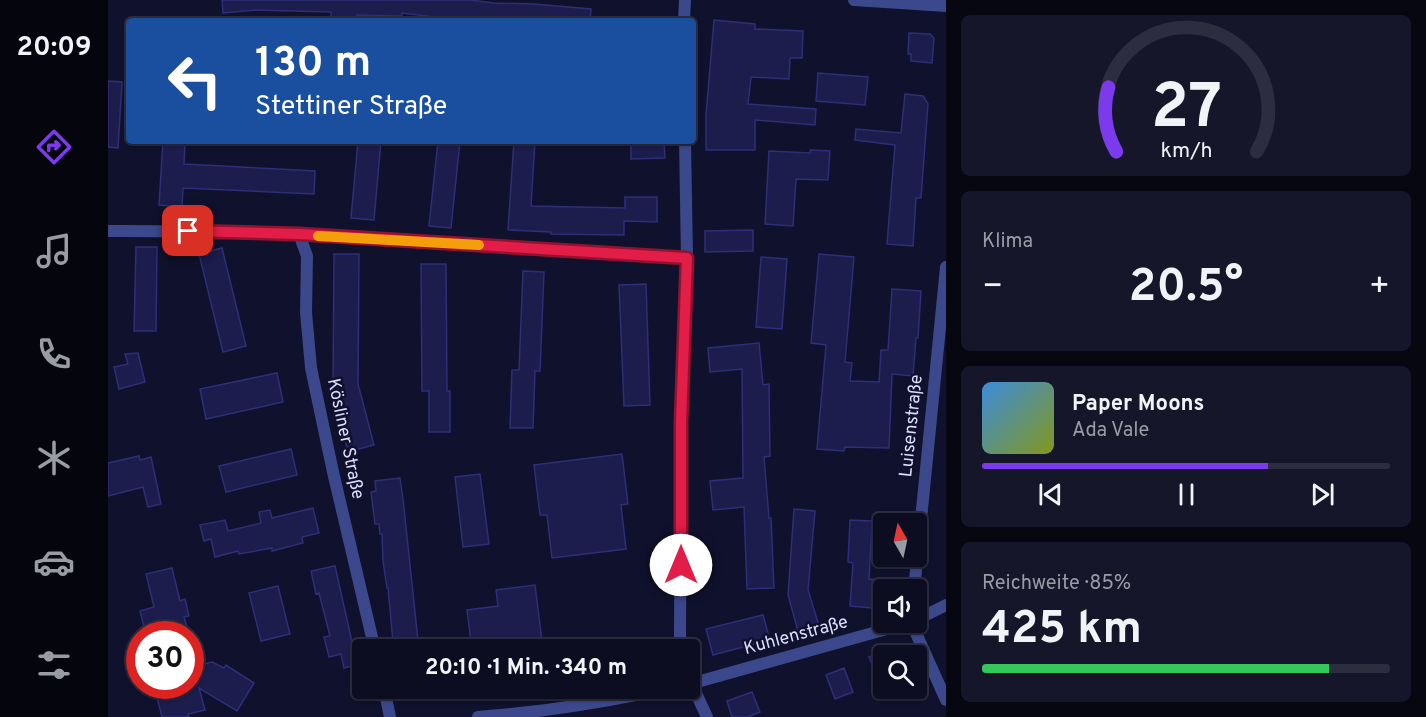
<!DOCTYPE html>
<html lang="de">
<meta charset="utf-8">
<style>
:root{--surface:#0c0d21;--page:#15162a;--text:#f1f3f6;--muted:#9a9ca5;--line:#2c2d3f;--accent:#7c3aed}
body{margin:0;font-family:Overpass,sans-serif;background:var(--page);color:var(--text);height:100vh;display:flex;flex-direction:column;font-size:22px;white-space:nowrap}
*{box-sizing:border-box;margin:0}
p{font-size:20px;color:var(--muted)}
.icon{flex:none;width:33px;height:33px;fill:none;stroke:currentColor;stroke-width:2;stroke-linecap:round;stroke-linejoin:round}
.map{position:relative;flex:1;overflow:hidden}
.details{display:flex;flex-direction:column;gap:15px;padding:15px;background:#070712;width:480px}
.details>*{flex:none}
.guide{position:absolute;left:18px;top:18px;width:570px;height:126px;border-radius:6px;box-shadow:0 2px 4px #0004,0 0 0 2px var(--line);background:#1a4fa0;color:#fff;overflow:hidden}
.needle{width:39px;rotate:351deg}
.fabs{position:absolute;left:765px;top:513px;display:grid;gap:12px}
.fabs a{display:grid;place-items:center;width:54px;height:54px;border-radius:6px;background:var(--surface);box-shadow:0 2px 4px #0004,0 0 0 2px var(--line);font-size:30px}
.speed{position:absolute;left:18px;top:621px;display:flex;gap:12px;font-size:30px;font-weight:700;text-align:center}
.speed>*{display:grid;place-content:center;width:78px;height:78px;border-radius:50%;background:var(--surface);box-shadow:0 2px 4px #0004,0 0 0 2px var(--line);line-height:1}
.speed .limit{border:9px solid #d22;background:#fff;color:#111}
.pin{position:absolute;display:grid;place-items:center;width:51px;height:51px;color:#fff;margin:-26px;border-radius:12px;box-shadow:0 3px 9px #0006}
.me{position:absolute;width:66px;margin:-33px;rotate:0deg;stroke-linejoin:round;filter:drop-shadow(0 0 4px #0008)}
.turn{display:flex;align-items:center;gap:21px;height:126px;padding:0 30px;font-size:27px}
.turn .icon{width:78px;height:78px;stroke-width:2.5}
.turn b{display:block;font-size:42px;line-height:51px}
.big{font-size:45px;font-weight:700;line-height:1.1}
.details .card{flex:1;display:flex;flex-direction:column;justify-content:center;gap:9px;min-width:0;padding:0 21px;border-radius:9px;background:var(--page)}
.details .dial{align-items:center;gap:0}
.dial svg{height:156px;overflow:visible;fill:none;stroke:var(--line);stroke-width:7;stroke-linecap:round;text-anchor:middle}
.dial text{fill:var(--text);stroke:none}
.song{display:flex;align-items:center;gap:18px}
.cover{width:72px;height:72px;border-radius:9px;background:linear-gradient(135deg,hsl(210 70% 55%),hsl(70 70% 35%))}
.played{height:6px;border-radius:3px;background:linear-gradient(90deg,var(--accent) 70%,var(--line) 70%)}
.keys{display:flex;justify-content:space-around;direction:ltr}
.heat{display:flex;justify-content:space-between;align-items:center;font-size:33px;direction:ltr}
.charge{height:9px;border-radius:4px;background:linear-gradient(90deg,#34c759 85%,var(--line) 0)}
.trip{position:absolute;left:244px;top:639px;width:348px;height:60px;border-radius:6px;background:var(--surface);box-shadow:0 2px 4px #0004,0 0 0 2px var(--line);font-weight:700;line-height:60px;text-align:center}
main{display:flex;flex:1;min-height:0}
.tab-bar{display:flex;flex-direction:column;width:108px;justify-content:space-around;align-items:center;background:#05050d;color:var(--muted)}
.tab-bar .icon{width:42px;height:42px}
.tab-bar .active{color:var(--accent)}
.tab-bar b{font-size:27px;color:var(--text)}
.map>svg:first-child{display:block}
.building{fill:#1c1c4d;stroke:#2e2e79;stroke-width:1.5}
.lines{fill:none;stroke-linecap:round;stroke-linejoin:round}
.minor{stroke:#3b488b;stroke-width:12}
.route-casing{stroke:#92132f;stroke-width:15}
.route{stroke:#e11d48;stroke-width:10}
.slow{stroke:#f59e0b;stroke-width:10}
.labels{text-anchor:middle;dominant-baseline:central;stroke-width:5;stroke-linejoin:round;paint-order:stroke}
.street-label{font-size:18px;fill:#dbdeff;stroke:#10112c}
</style>
<main>
<nav class="tab-bar">
<b>20:09</b>
<svg class="icon active" aria-label="directions" viewBox="0 0 24 24"><path d="M12 3l9 9-9 9-9-9zM9 14v-3h6M13 9l2 2-2 2"/></svg>
<svg class="icon" aria-label="music" viewBox="0 0 24 24"><path d="M9 18V5l10-2v13"/><circle cx="6" cy="18" r="3"/><circle cx="16" cy="16" r="3"/></svg>
<svg class="icon" aria-label="phone" viewBox="0 0 24 24"><path d="M5 4h4l2 5-3 2q2 4 5 5l2-3 5 2v4C11 20 4 13 5 4z"/></svg>
<svg class="icon" aria-label="climate" viewBox="0 0 24 24"><path d="M12 3v18M4 7l16 10M4 17L20 7"/></svg>
<svg class="icon" aria-label="car" viewBox="0 0 24 24"><path d="M5 17H2v-5l4-1 3-4h7l3 4 3 1v5h-3M9 17h6M6 11h13"/><circle cx="7" cy="17" r="2"/><circle cx="17" cy="17" r="2"/></svg>
<svg class="icon" aria-label="filters" viewBox="0 0 24 24"><path d="M4 7h16M4 17h16"/><circle cx="9" cy="7" r="2"/><circle cx="15" cy="17" r="2"/></svg>
</nav>
<div class="map">
<svg width="838" height="717" viewBox="0 0 838 717">
<rect width="100%" height="100%" fill="#10112c"/>
<path class="building" d="M114,0H362L386,3L426,4L483,9L482,21H343V19L294,13V16L249,15V17H223V12L148,10L115,13Z
M606,20L647,24V29L695,31L694,58H682L681,79L643,77L640,104L708,109L707,125L647,120V150H598V115Z
M801,33L822,34L826,38L824,63L803,61V54H800Z
M710,73L760,77L757,105L708,101Z
M0,81L14,82L10,148L0,147Z
M797,94L815,96L820,104L813,198H808L805,246L779,244L787,145L747,140L748,129L793,133Z
M55,141H77L76,164L207,171L206,194L75,188L74,207L51,205Z
M250,141H273L266,220L243,218Z
M330,141H352L343,228L321,226Z
M406,141H427L423,206L517,208V197H549V222L516,221V235L443,234V232L400,230Z
M523,141H556L557,158L523,159Z
M702,150L722,151L720,180L688,179L685,226L657,224L661,151L702,153Z
M645,230V251L597,252V231Z
M28,247H49L48,331H26Z
M114,248L138,346L115,352L91,254Z
M226,254H251L250,384L266,445L240,452L225,392Z
M711,254L746,257L737,362L744,363L742,381L771,382L773,350H780L784,289L813,291L810,338H808L805,376L784,374L781,448L737,447L736,451L709,449L718,345L703,343Z
M653,257L679,259L674,329L648,327Z
M313,264H338L339,391H342V432H321V391H314Z
M415,271L436,272L432,371H427L425,428H402L404,370H411Z
M538,284L542,405L516,406L511,285Z
M651,343L655,385L661,384L662,456L656,457L661,518H663L666,588L639,589L636,507L605,510L602,481L635,478L634,369L602,372L600,348Z
M30,353L37,382L11,389L6,367L20,364L17,354Z
M169,373L175,402L98,419L92,389Z
M183,449L189,475L118,492L111,466Z
M514,454L520,504L513,505L518,549L444,558L439,515H432L426,465Z
M31,456L32,460L43,457L53,504L40,507L35,487L0,496V463Z
M372,474L381,544L355,547L347,477Z
M292,478L295,499L311,650H288L286,641L285,642L280,588H279L275,561L274,534H272L271,524H267L263,492L268,491L267,481Z
M205,508L211,533L194,537L195,543L164,551V548L131,554L130,551L107,557L103,539L96,541L92,525L117,520L120,531L153,523L151,512L162,510L164,518Z
M686,509L707,511L700,590L712,629L691,635L680,595Z
M742,520L764,521L761,579L776,580V609L742,606L745,563L740,562Z
M227,566L246,651H244L248,665L236,668L233,654L221,657L216,637L222,636L211,593L208,594L203,571Z
M64,568L72,601L77,599L81,616L76,617L81,634H53L51,627L37,631L32,611L46,607L38,574Z
M427,585L435,650H364L359,610L390,606L388,590Z
M170,586L182,634L153,641L141,593Z
M655,615L662,640L605,655L598,629Z
M773,652L776,659V691H774L761,657Z
M104,662L116,668L118,665L146,683L129,711L91,688L97,710L80,714L81,717H54L46,686H87L82,683V667Z
M736,668L745,692L727,699L718,675Z
M644,692L652,712L640,717H624L619,701Z"/>
<g class="lines">
<path class="minor" d="M746,0L838,6
M576,21L577,0
M0,231C193,230 386,246 579,258
M191,234L199,256L198,312L203,368L225,472L267,650
M806,590L838,267
M808,620L838,605
M803,622L838,700
M574,650L572,636L573,422L579,258L577,141
M582,680L599,717
M582,684L804,622
M276,688L282,717
M370,717C433,712 500,702 561,688"/>
</g>
<g class="lines">
<g class="route-casing">
<path id="route" d="M80,231L191,234L579,258L573,422V565"/>
</g>
<use href="#route" class="route"/>
<path class="slow" d="M210,236L371,245"/>
</g>
<g class="labels">
<g class="street-label">
<text transform="translate(804 426) rotate(-84)">Luisenstraße</text>
<text transform="translate(237 439) rotate(78)">Kösliner Straße</text>
<text transform="translate(688 636) rotate(-15)">Kuhlenstraße</text>
</g>
</g>
</svg>
<div class="fabs">
<a><svg class="needle" viewBox="-14 -14 28 28"><path d="M0-13l5 13h-10z" fill="#e53935"/><path d="M0 13l5-13h-10z" fill="#9a9ca5"/></svg></a>
<a><svg class="icon" aria-label="sound" viewBox="0 0 24 24"><path d="M4 9h4l5-4v14l-5-4H4zM17 9q2 3 0 6"/></svg></a>
<a><svg class="icon" aria-label="search" viewBox="0 0 24 24"><circle cx="10" cy="10" r="6"/><path d="M15 15l6 6"/></svg></a>
</div>
<div class="speed"><div class="limit">30</div></div>
<div class="pin" style="left:80px;top:231px;background:#d93025"><svg class="icon" aria-label="arrive" viewBox="0 0 24 24"><path d="M6 21V4h12l-3 4 3 4H6"/></svg></div>
<svg class="me" style="left:573px;top:565px" viewBox="-20 -20 40 40"><circle r="19" fill="#fff"/><path d="M0-13L10 11 0 6-10 11z" fill="#e11d48"/></svg>
<div class="trip">20:10 · 1 Min. · 340 m</div>
<div class="guide">
<div class="turn"><svg class="icon" aria-label="left" viewBox="0 0 24 24"><path d="M17 20v-9H6M10 6l-5 5 5 5"/></svg><div><b>130 m</b>Stettiner Straße</div></div>
</div>
</div>
<section class="details">
<div class="card dial"><svg viewBox="0 0 100 80">
<path d="M14 69A42 42 0 1 1 86 69"/>
<path d="M14 69A42 42 0 0 1 10 36" stroke="#7c3aed"/>
<text x="50" y="56" font-size="32" font-weight="700">27</text>
<text x="50" y="72" font-size="11">km/h</text>
</svg></div>
<div class="card"><p>Klima</p>
<div class="heat"><a>−</a><b class="big">20.5°</b><a>+</a></div>
</div>
<div class="card">
<div class="song"><i class="cover"></i><div><b>Paper Moons</b><p>Ada Vale</p></div></div>
<div class="played"></div>
<div class="keys"><svg class="icon" aria-label="previous" viewBox="0 0 24 24"><path d="M18 5L8 12l10 7zM5 5v14"/></svg><svg class="icon" aria-label="pause" viewBox="0 0 24 24"><path d="M8 5v14M16 5v14"/></svg><svg class="icon" aria-label="next" viewBox="0 0 24 24"><path d="M6 5l10 7-10 7zM19 5v14"/></svg></div>
</div>
<div class="card"><p>Reichweite · 85%</p><b class="big">425 km</b><div class="charge"></div></div>
</section>
</main>
